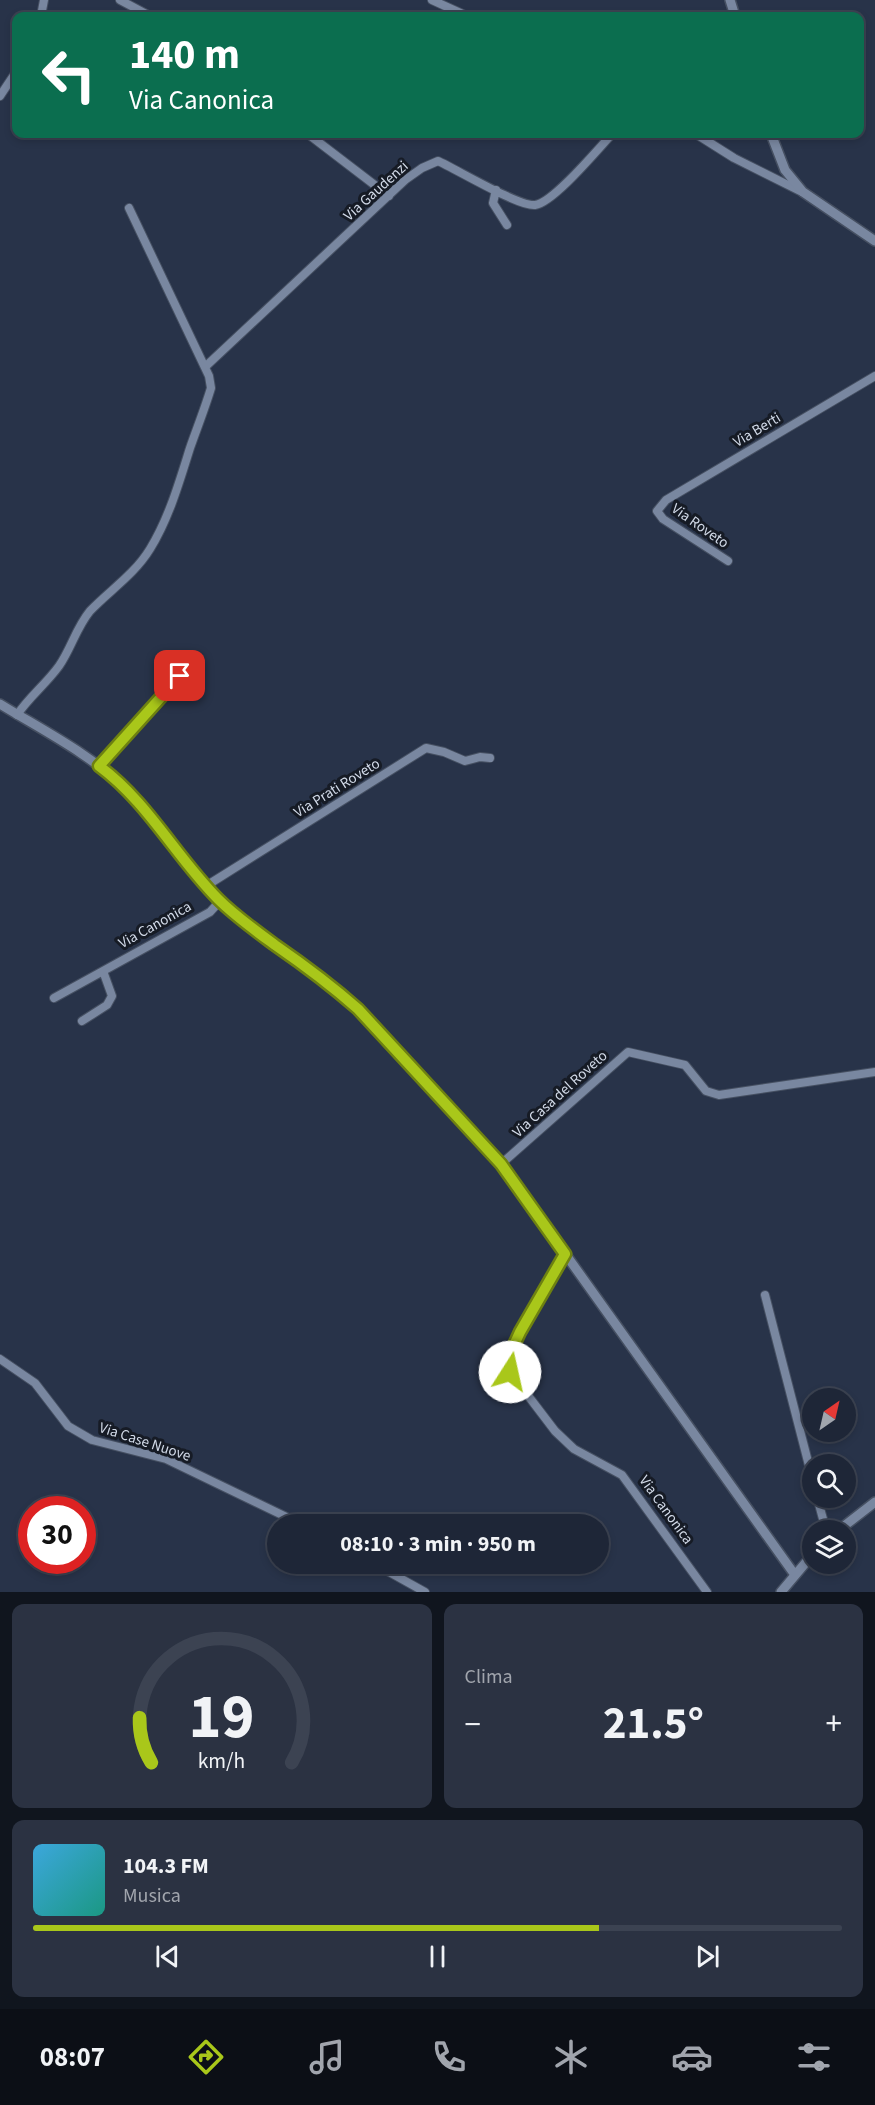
<!DOCTYPE html>
<html lang="it">
<meta charset="utf-8">
<style>
:root{--surface:#1e2637;--page:#2b3242;--text:#f1f3f6;--muted:#a1a5ad;--line:#3c4352;--accent:#a9c71a}
body{margin:0;font-family:"Source Sans 3",sans-serif;background:var(--page);color:var(--text);height:100vh;display:flex;flex-direction:column;font-size:22px;white-space:nowrap}
*{box-sizing:border-box;margin:0}
p{font-size:20px;color:var(--muted)}
.icon{flex:none;width:33px;height:33px;fill:none;stroke:currentColor;stroke-width:2;stroke-linecap:round;stroke-linejoin:round}
.map{position:relative;height:1592px;overflow:hidden}
.details{display:flex;flex-direction:column;gap:12px;padding:12px;background:#10151e;flex:1}
.details>*{flex:none}
.top-card{position:absolute;left:12px;top:12px;width:852px;height:126px;border-radius:12px;box-shadow:0 3px 9px #0003,0 0 0 2px var(--line);background:#0b6e4f;color:#fff;overflow:hidden}
.needle{width:39px;rotate:34deg}
.controls{position:absolute;left:802px;top:1388px;display:grid;gap:12px}
.controls a{display:grid;place-items:center;width:54px;height:54px;border-radius:50%;background:var(--surface);box-shadow:0 3px 9px #0003,0 0 0 2px var(--line);font-size:30px}
.speed{position:absolute;left:18px;top:1496px;display:flex;gap:12px;font-size:30px;font-weight:700;text-align:center}
.speed>*{display:grid;place-content:center;width:78px;height:78px;border-radius:50%;background:var(--surface);box-shadow:0 3px 9px #0003,0 0 0 2px var(--line);line-height:1}
.speed .limit{border:9px solid #d22;background:#fff;color:#111}
.pin{position:absolute;display:grid;place-items:center;width:51px;height:51px;color:#fff;margin:-26px;border-radius:12px;box-shadow:0 3px 9px #0006}
.me{position:absolute;width:66px;margin:-33px;rotate:10deg;stroke-linejoin:round;filter:drop-shadow(0 0 4px #0008)}
.turn{display:flex;align-items:center;gap:21px;height:126px;padding:0 18px;font-size:27px}
.turn .icon{width:78px;height:78px;stroke-width:2.5}
.turn b{display:block;font-size:42px;line-height:51px}
.big{font-size:45px;font-weight:700;line-height:1.1}
.details .tile{flex:1;display:flex;flex-direction:column;justify-content:center;gap:9px;min-width:0;padding:0 21px;border-radius:12px;background:var(--page)}
.details .dial{align-items:center;gap:0}
.dial svg{height:156px;overflow:visible;fill:none;stroke:var(--line);stroke-width:7;stroke-linecap:round;text-anchor:middle}
.dial text{fill:var(--text);stroke:none}
.song{display:flex;align-items:center;gap:18px}
.cover{width:72px;height:72px;border-radius:9px;background:linear-gradient(135deg,hsl(200 70% 55%),hsl(170 70% 35%))}
.played{height:6px;border-radius:3px;background:linear-gradient(90deg,var(--accent) 70%,var(--line) 70%)}
.keys{display:flex;justify-content:space-around;direction:ltr}
.heat{display:flex;justify-content:space-between;align-items:center;font-size:33px;direction:ltr}
.details .tiles{flex:1;display:grid;gap:12px;grid-template-columns:1fr 1fr}
.tile:last-child{grid-column:span 2}
.trip{position:absolute;left:267px;top:1514px;width:342px;height:60px;border-radius:30px;background:var(--surface);box-shadow:0 3px 9px #0003,0 0 0 2px var(--line);font-weight:700;line-height:60px;text-align:center}
.dock{display:flex;height:96px;justify-content:space-around;align-items:center;background:#0c0f16;color:var(--muted)}
.dock .icon{width:42px;height:42px}
.dock .current{color:var(--accent)}
.dock b{font-size:27px;color:var(--text)}
.map>svg:first-child{display:block}
.lines{fill:none;stroke-linecap:round;stroke-linejoin:round}
.minor-casing{stroke:#465062;stroke-width:10}
.tertiary-casing{stroke:#465062;stroke-width:12}
.minor{stroke:#7987a0;stroke-width:8}
.tertiary{stroke:#7987a0;stroke-width:9}
.route-casing{stroke:#6e8111;stroke-width:15}
.route{stroke:#a9c71a;stroke-width:10}
.labels{text-anchor:middle;dominant-baseline:central;stroke-width:6;stroke-linejoin:round;paint-order:stroke}
.street-label{font-size:15px;fill:#d2dae8;stroke:#161b25}
</style>
<div class="map">
<svg width="875" height="1592" viewBox="0 0 875 1592">
<rect width="100%" height="100%" fill="#283349"/>
<g class="lines">
<g class="minor-casing">
<path id="minor" d="M120,0L150,16
M432,0L467,16
M41,16L44,0
M0,96L16,72
M308,134L389,196
M696,134L734,158L802,192
M496,190L493,203L507,225
M205,367L405,180L422,168L438,161C456,169 519,207 535,205C553,203 598,149 612,134
M728,561L663,519L657,511L666,500L875,376
M17,715C29,697 46,684 59,666C71,649 76,628 90,611C110,590 134,575 150,549C169,518 179,483 190,448C197,428 205,408 211,388L209,376L129,208
M99,766L180,676
M206,886L426,748L444,752L465,761L480,757L490,758
M54,998L210,912L220,901
M82,1021L107,1005L112,996L103,971
M501,1164L628,1052L685,1065L706,1091L719,1095L875,1072
M565,1254L520,1332L509,1356L510,1372L555,1431L574,1449L622,1475L707,1592
M765,1295L813,1481
M0,1359L35,1383L68,1426L92,1440L166,1459L301,1524
M817,1497L826,1530
M373,1563L425,1592"/>
</g>
<g class="tertiary-casing">
<path id="tertiary" d="M730,0L735,16
M771,134L785,170L803,192L875,241
M0,704C44,731 92,755 128,791C162,824 185,866 218,900C234,916 254,929 272,942C302,964 331,985 359,1009L501,1164L795,1575
M839,1530L875,1502
M781,1592L813,1554"/>
</g>
<use href="#minor" class="minor"/>
<use href="#tertiary" class="tertiary"/>
</g>
<g class="lines">
<g class="route-casing">
<path id="route" d="M180,676L99,766C148,802 176,857 218,899C235,916 256,931 275,945C304,965 332,986 358,1009L501,1164L565,1254L520,1332L509,1356L510,1372"/>
</g>
<use href="#route" class="route"/>
</g>
<g class="labels">
<g class="street-label">
<text transform="translate(376 191) rotate(-42)">Via Gaudenzi</text>
<text transform="translate(757 430) rotate(-31)">Via Berti</text>
<text transform="translate(700 526) rotate(35)">Via Roveto</text>
<text transform="translate(337 788) rotate(-32)">Via Prati Roveto</text>
<text transform="translate(155 925) rotate(-29)">Via Canonica</text>
<text transform="translate(560 1094) rotate(-42)">Via Casa del Roveto</text>
<text transform="translate(145 1442) rotate(18)">Via Case Nuove</text>
<text transform="translate(666 1510) rotate(54)">Via Canonica</text>
</g>
</g>
</svg>
<div class="controls">
<a><svg class="needle" viewBox="-14 -14 28 28"><path d="M0-13l5 13h-10z" fill="#e53935"/><path d="M0 13l5-13h-10z" fill="#a1a5ad"/></svg></a>
<a><svg class="icon" aria-label="search" viewBox="0 0 24 24"><circle cx="10" cy="10" r="6"/><path d="M15 15l6 6"/></svg></a>
<a><svg class="icon" aria-label="layers" viewBox="0 0 24 24"><path d="M12 4l9 5-9 5-9-5zM3 14l9 5 9-5"/></svg></a>
</div>
<div class="speed"><div class="limit">30</div></div>
<div class="pin" style="left:180px;top:676px;background:#d93025"><svg class="icon" aria-label="arrive" viewBox="0 0 24 24"><path d="M6 21V4h12l-3 4 3 4H6"/></svg></div>
<svg class="me" style="left:510px;top:1372px" viewBox="-20 -20 40 40"><circle r="19" fill="#fff"/><path d="M0-13L10 11 0 6-10 11z" fill="#a9c71a"/></svg>
<div class="trip">08:10 · 3 min · 950 m</div>
<div class="top-card">
<div class="turn"><svg class="icon" aria-label="left" viewBox="0 0 24 24"><path d="M17 20v-9H6M10 6l-5 5 5 5"/></svg><div><b>140 m</b>Via Canonica</div></div>
</div>
</div>
<section class="details">
<div class="tiles">
<div class="tile dial"><svg viewBox="0 0 100 80">
<path d="M14 69A42 42 0 1 1 86 69"/>
<path d="M14 69A42 42 0 0 1 8 46" stroke="#a9c71a"/>
<text x="50" y="56" font-size="32" font-weight="700">19</text>
<text x="50" y="72" font-size="11">km/h</text>
</svg></div>
<div class="tile"><p>Clima</p>
<div class="heat"><a>−</a><b class="big">21.5°</b><a>+</a></div>
</div>
<div class="tile">
<div class="song"><i class="cover"></i><div><b>104.3 FM</b><p>Musica</p></div></div>
<div class="played"></div>
<div class="keys"><svg class="icon" aria-label="previous" viewBox="0 0 24 24"><path d="M18 5L8 12l10 7zM5 5v14"/></svg><svg class="icon" aria-label="pause" viewBox="0 0 24 24"><path d="M8 5v14M16 5v14"/></svg><svg class="icon" aria-label="next" viewBox="0 0 24 24"><path d="M6 5l10 7-10 7zM19 5v14"/></svg></div>
</div>
</div>
</section>
<nav class="dock">
<b>08:07</b>
<svg class="icon current" aria-label="directions" viewBox="0 0 24 24"><path d="M12 3l9 9-9 9-9-9zM9 14v-3h6M13 9l2 2-2 2"/></svg>
<svg class="icon" aria-label="music" viewBox="0 0 24 24"><path d="M9 18V5l10-2v13"/><circle cx="6" cy="18" r="3"/><circle cx="16" cy="16" r="3"/></svg>
<svg class="icon" aria-label="phone" viewBox="0 0 24 24"><path d="M5 4h4l2 5-3 2q2 4 5 5l2-3 5 2v4C11 20 4 13 5 4z"/></svg>
<svg class="icon" aria-label="climate" viewBox="0 0 24 24"><path d="M12 3v18M4 7l16 10M4 17L20 7"/></svg>
<svg class="icon" aria-label="car" viewBox="0 0 24 24"><path d="M5 17H2v-5l4-1 3-4h7l3 4 3 1v5h-3M9 17h6M6 11h13"/><circle cx="7" cy="17" r="2"/><circle cx="17" cy="17" r="2"/></svg>
<svg class="icon" aria-label="filters" viewBox="0 0 24 24"><path d="M4 7h16M4 17h16"/><circle cx="9" cy="7" r="2"/><circle cx="15" cy="17" r="2"/></svg>
</nav>
